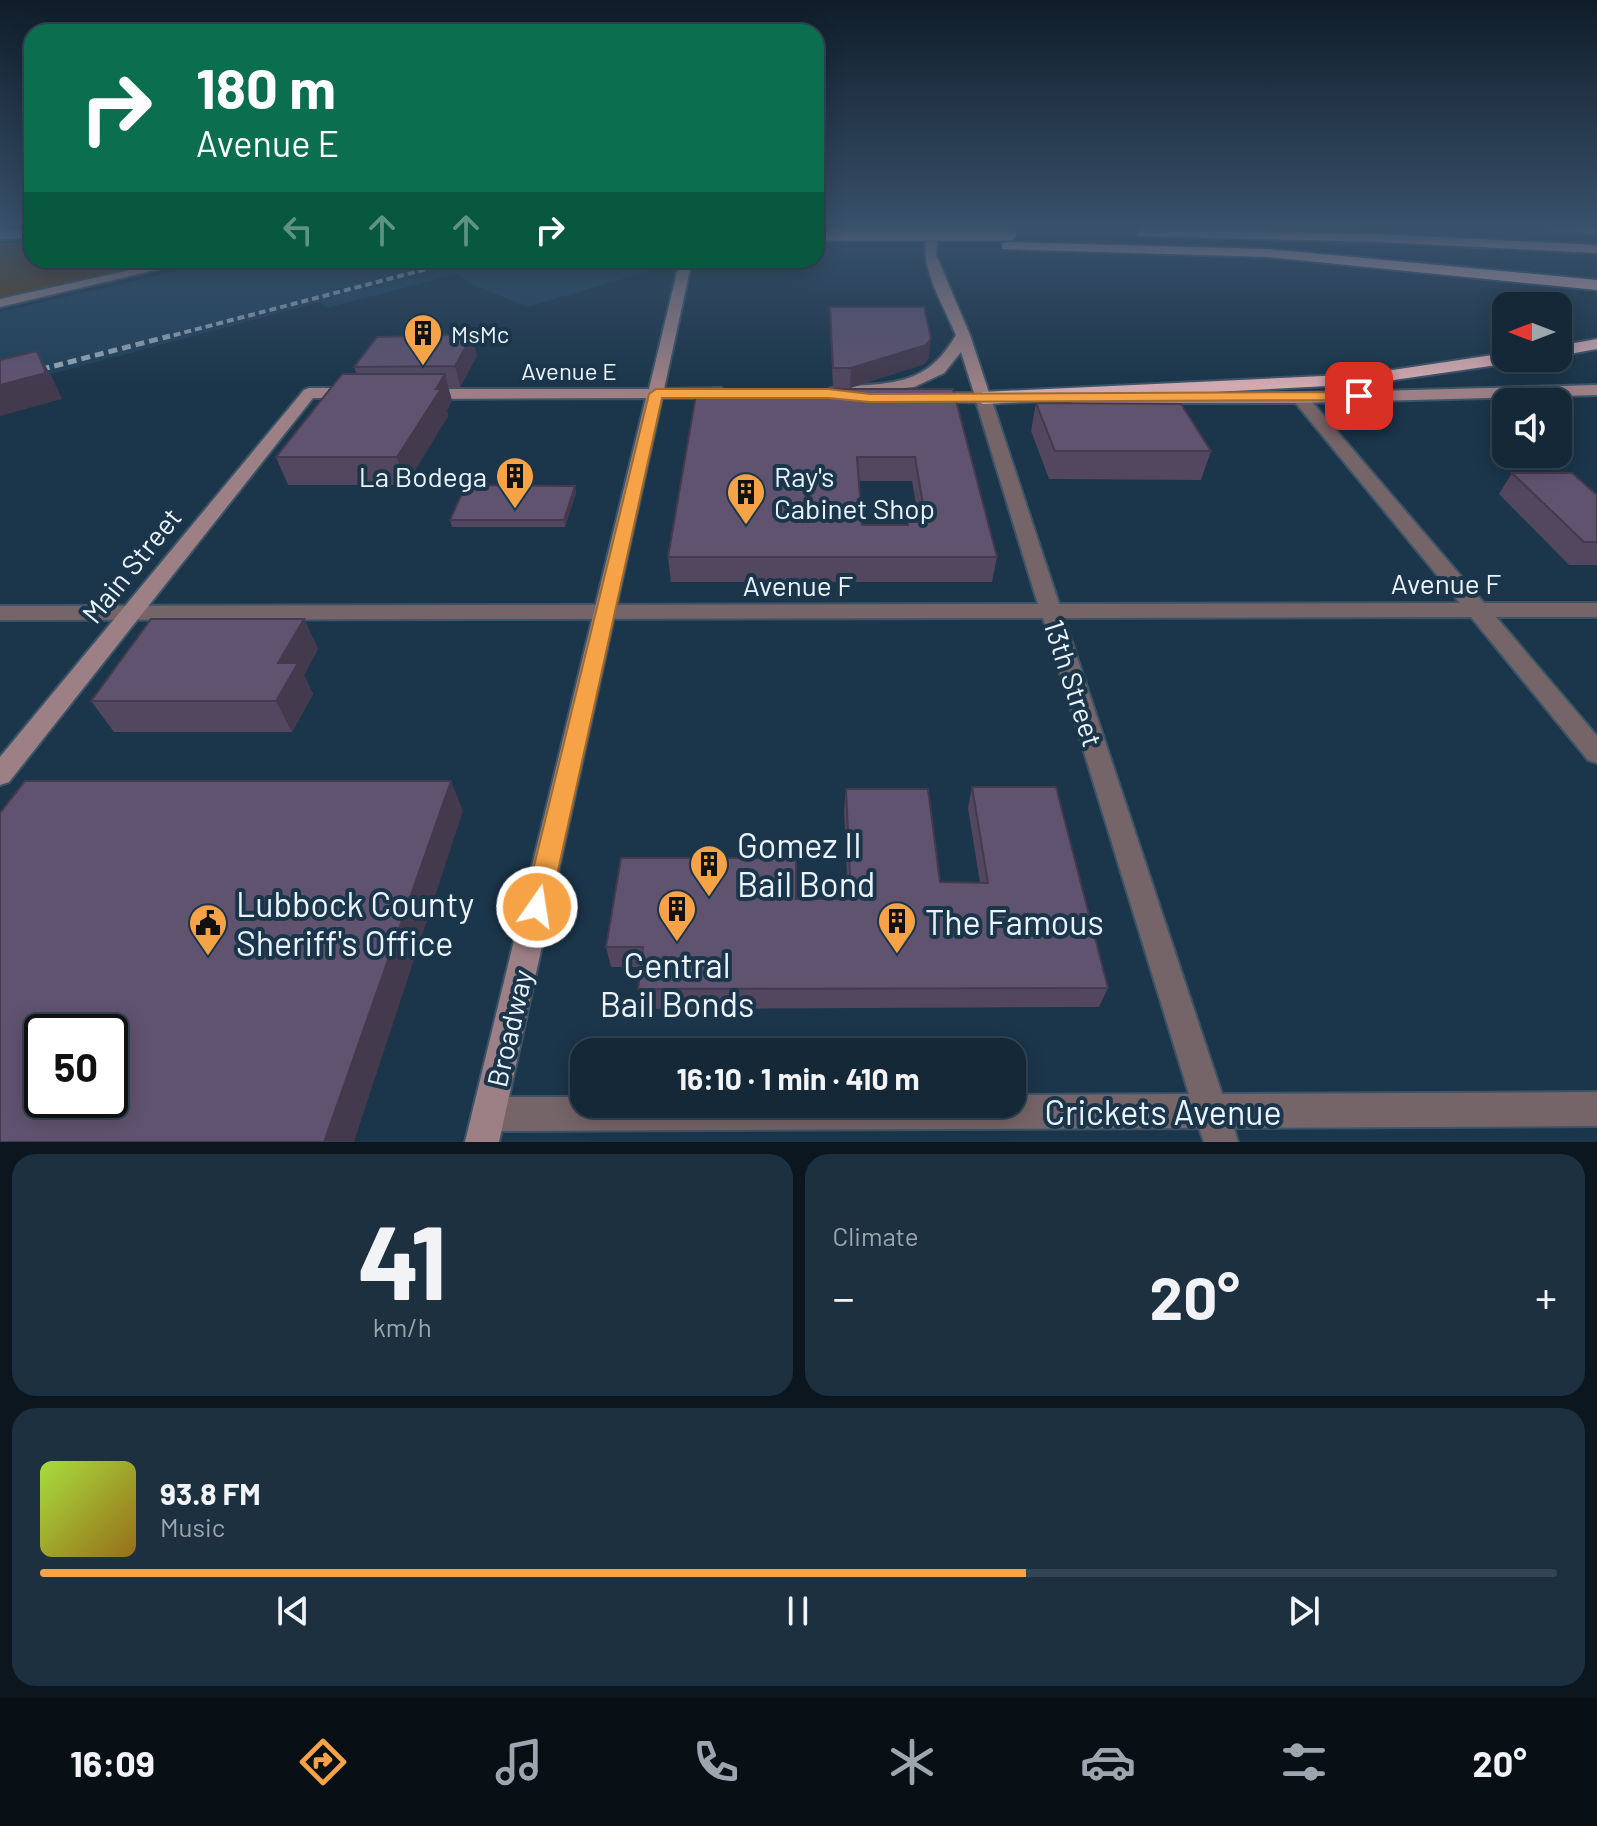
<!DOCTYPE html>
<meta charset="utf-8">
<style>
:root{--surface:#142838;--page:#1d3040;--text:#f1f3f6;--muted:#9da6ae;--line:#334453;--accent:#f5a346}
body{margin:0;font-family:Barlow,sans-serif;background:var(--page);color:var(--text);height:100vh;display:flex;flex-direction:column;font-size:30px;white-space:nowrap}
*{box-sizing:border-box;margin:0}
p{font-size:26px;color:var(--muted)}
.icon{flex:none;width:44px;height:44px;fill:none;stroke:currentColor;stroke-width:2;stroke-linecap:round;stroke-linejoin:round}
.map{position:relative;height:1142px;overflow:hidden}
.panel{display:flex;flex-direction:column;gap:12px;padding:12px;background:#0b161f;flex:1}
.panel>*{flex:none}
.top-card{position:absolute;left:24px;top:24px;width:800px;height:244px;border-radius:24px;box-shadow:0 4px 20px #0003,0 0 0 2px var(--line);background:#0b6e4f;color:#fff;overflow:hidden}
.needle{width:52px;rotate:270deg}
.controls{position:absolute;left:1492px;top:292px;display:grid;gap:16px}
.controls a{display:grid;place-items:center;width:80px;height:80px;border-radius:16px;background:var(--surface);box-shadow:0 4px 20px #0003,0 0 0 2px var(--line);font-size:40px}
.speed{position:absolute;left:24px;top:1014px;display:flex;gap:16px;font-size:40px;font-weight:700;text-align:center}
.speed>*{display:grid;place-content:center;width:104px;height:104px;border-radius:50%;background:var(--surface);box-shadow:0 4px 20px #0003,0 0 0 2px var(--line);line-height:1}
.speed .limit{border:4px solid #111;border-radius:12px;background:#fff;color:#111}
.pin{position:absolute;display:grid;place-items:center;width:68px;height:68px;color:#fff;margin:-34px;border-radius:16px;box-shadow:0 4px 12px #0006}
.me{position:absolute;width:88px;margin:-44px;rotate:13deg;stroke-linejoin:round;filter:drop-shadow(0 0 6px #0008)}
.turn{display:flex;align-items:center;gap:28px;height:168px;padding:0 40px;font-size:36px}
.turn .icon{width:104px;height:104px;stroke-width:2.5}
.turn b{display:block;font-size:56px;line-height:68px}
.lanes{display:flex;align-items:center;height:76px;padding:0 40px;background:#0003;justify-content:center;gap:40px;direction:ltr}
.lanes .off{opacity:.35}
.big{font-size:60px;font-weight:700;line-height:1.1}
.panel .widget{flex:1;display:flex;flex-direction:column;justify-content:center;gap:12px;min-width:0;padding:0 28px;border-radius:24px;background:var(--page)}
.panel .dial{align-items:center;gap:0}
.dial b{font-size:104px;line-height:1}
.song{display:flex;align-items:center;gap:24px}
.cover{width:96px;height:96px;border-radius:12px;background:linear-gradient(135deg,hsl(80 70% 55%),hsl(40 70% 35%))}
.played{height:8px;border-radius:4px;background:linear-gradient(90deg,var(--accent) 65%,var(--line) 65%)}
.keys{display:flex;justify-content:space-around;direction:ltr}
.heat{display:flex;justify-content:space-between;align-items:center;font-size:44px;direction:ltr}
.panel .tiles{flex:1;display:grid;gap:12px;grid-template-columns:1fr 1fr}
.widget:last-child{grid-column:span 2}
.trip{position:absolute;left:570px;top:1038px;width:456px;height:80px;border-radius:24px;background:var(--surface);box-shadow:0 4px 20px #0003,0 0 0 2px var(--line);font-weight:700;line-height:80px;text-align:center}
.tabs{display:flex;height:128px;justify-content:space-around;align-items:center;background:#081016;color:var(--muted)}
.tabs .icon{width:56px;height:56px}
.tabs .on{color:var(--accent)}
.tabs b{font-size:36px;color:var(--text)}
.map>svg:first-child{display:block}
.built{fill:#20415a}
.green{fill:#613f19}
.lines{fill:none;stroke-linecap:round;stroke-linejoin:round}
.street-casing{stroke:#3c5467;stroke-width:4}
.secondary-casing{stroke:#3c5467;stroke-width:4}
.highway-casing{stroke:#3c5467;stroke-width:4}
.street{fill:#766568;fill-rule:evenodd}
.secondary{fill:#9c8085;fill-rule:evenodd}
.highway{fill:#d3a9b0;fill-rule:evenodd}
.rail-far1{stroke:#9aaab7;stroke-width:4;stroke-dasharray:7 4;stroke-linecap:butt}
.rail{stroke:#9aaab7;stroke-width:5;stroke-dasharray:9 5;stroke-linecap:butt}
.highway-bridge-casing{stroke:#3c5467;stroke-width:17;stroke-linecap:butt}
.highway-bridge{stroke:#d3a9b0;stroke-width:15}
.wall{fill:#534760;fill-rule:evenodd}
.shaded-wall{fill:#433a4e}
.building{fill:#605370;stroke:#433a4e;stroke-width:2;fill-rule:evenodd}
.route{fill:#f5a346;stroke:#9f6a2e;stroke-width:2}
.labels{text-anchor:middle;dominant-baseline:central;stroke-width:8;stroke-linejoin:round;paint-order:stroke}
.far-poi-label{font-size:24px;fill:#ebf4fd;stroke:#1b354a;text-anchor:start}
.far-street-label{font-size:24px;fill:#ebf4fd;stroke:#1b354a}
.poi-label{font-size:28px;fill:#ebf4fd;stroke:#1b354a;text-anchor:end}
.street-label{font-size:28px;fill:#ebf4fd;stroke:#1b354a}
.near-poi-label{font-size:34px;fill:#ebf4fd;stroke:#1b354a;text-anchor:start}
.near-street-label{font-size:34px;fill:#ebf4fd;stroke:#1b354a}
</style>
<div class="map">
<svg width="1597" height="1142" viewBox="0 0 1597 1142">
<rect width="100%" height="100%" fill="#1b354a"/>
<path class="built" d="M224,260H656L653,270L527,307L474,285L456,274L327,308L320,302L0,388V312Z"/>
<path class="green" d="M0,243H32V260H131L112,273L0,298Z"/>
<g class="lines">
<g class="street-casing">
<path id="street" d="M983,393L991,398L1059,604L1460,603L1294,401V395H1306L1484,603H1597V617H1496L1597,736V763L1588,760L1471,617L1064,618L1222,1094L1597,1092V1126L1234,1128L1238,1142H1204L1199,1128L489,1131L477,1126L472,1114L477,1102L489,1097H584V1104H1012V1095L1189,1094L1043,618L0,620V606L1038,604L975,398Z"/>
</g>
<g class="secondary-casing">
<path id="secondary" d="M930,226H942L937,236L936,255L970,335L989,393H1001L1009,398L1001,403L923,401L921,398L929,393H974L961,352L944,373L914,387L826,396L823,393L831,388C886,382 925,390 956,335C943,304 914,259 930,226Z
M175,260H197L0,307V299Z
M680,260H692L664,389L721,388L729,393L721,398H662L499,1142H465L646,398L425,399L417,394L425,389H649Z
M1597,385V395L1300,403H1073L1065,398L1073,393H1300Z
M309,388H353L361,393L353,398H313L9,782L0,785V757L304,390Z"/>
</g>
<g class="highway-casing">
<path id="highway" d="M1543,226H1597V233L1550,230Z
M1143,229L1379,234L1597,245V253L1379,242L1138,236V230Z
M32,230V238L0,239V231Z
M1007,242L1268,249L1597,280V290L1268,257L1002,249V243Z
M1597,339V349L1558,356V346Z
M1506,353V358H1520L1511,363L1366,384L983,404L974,398L983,392L1366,374Z"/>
</g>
<use href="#street" class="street"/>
<use href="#secondary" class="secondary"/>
<use href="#highway" class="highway"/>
<path class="rail-far1" d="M163,338L461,260"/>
<path class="rail" d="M0,380L170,336"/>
<g class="highway-bridge-casing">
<path id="highway-bridge" d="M816,233H1009"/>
</g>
<use href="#highway-bridge" class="highway-bridge"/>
</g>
<path class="wall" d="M830,307L929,358L924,364L850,388H833L830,325Z
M477,356L460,387H448L452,401L447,410L448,416L406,485H288L276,457L357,374L354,367Z
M953,389L997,557L992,582H671L668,557ZM859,481H912L919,522H908V525H862Z
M1036,403L1211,451L1201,480L1049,479L1031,431Z
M1512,473L1597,495V565H1569L1499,494Z
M575,486L576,493L565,527H452L450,520Z
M304,619L318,649L304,675L313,694L292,732H114L91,701Z
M972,787L1108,988L1099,1007L642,1009L638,989L641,967H611L606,947L796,899H848L844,810L846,789L940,882L980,883L968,808Z"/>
<path class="shaded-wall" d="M472,336L477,356L460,387L455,366Z
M931,339L929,358L924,364L850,388L851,368Z
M37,351L52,377L62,399L0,416V385Z
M445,374L452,401L447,410L448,416L406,485L397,457Z
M575,486L576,493L565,527L564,520Z
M304,619L318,649L304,675L313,694L292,732L276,701L278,663Z
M451,781L463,811L354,1142H324Z"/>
<path class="building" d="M830,307H924L931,339L926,345L851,368H833Z
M422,334L472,336L455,366L354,367L377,337L420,336Z
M37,351L46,373L0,385V360Z
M342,374H445L436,389H441L397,457H276Z
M697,389H953L997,557H668ZM857,457H915L926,522H908V525H862Z
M1036,403L1181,404L1211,451H1055Z
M1512,473H1572L1597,495V542H1584Z
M466,485L575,486L564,520H450Z
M151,619H304L278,663H298L276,701H91Z
M25,781H451L324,1142H0V813ZM42,1032H110V1100H42Z
M972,787H1056L1108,988L638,989L643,947H606L621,858H796V899H851L846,789H928L940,882L988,883Z"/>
<linearGradient id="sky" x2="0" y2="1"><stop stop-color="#0f1d29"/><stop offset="0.59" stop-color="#39516b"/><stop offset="1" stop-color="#39516b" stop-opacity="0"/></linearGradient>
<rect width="1597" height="386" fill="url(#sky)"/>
<path class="route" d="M656,389H828L870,394L1359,392L1366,396L1359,400L870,402L828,398H662L550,907L546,915L537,919L528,915L524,907L649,394Z"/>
<defs>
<g id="building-pin" transform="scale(2)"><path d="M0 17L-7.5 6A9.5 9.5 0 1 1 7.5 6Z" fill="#f5a346" stroke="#1b354a"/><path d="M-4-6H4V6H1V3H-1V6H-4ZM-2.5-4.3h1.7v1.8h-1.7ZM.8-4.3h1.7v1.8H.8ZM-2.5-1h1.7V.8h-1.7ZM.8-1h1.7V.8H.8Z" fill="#111"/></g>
<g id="civic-pin" transform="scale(2)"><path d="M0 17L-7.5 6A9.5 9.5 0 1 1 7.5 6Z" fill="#f5a346" stroke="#1b354a"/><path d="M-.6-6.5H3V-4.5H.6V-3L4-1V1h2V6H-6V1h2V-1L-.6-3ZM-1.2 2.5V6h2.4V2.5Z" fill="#111"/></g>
</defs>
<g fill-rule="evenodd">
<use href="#building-pin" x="423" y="333"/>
<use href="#building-pin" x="515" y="476"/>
<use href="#building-pin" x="746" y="492"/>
<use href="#building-pin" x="709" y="864"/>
<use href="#building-pin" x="677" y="909"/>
<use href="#building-pin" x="897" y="921"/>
<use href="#civic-pin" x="208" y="923"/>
</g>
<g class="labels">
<g class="far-poi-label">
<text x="451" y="333">MsMc</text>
</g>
<g class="far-street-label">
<text x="569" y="370">Avenue E</text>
</g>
<g class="poi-label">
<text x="487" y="476">La Bodega</text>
<text x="774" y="476" text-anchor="start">Ray's<tspan x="774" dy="32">Cabinet Shop</tspan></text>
</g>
<g class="street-label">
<text transform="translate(131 565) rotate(-51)">Main Street</text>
<text x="1446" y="583">Avenue F</text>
<text x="798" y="585">Avenue F</text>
<text transform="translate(1074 683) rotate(72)">13th Street</text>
<text transform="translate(509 1028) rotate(-77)">Broadway</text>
</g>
<g class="near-poi-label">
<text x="737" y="844">Gomez II<tspan x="737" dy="39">Bail Bond</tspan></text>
<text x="236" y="903">Lubbock County<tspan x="236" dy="39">Sheriff's Office</tspan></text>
<text x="925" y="921">The Famous</text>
<text x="677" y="964" text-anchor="middle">Central<tspan x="677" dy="39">Bail Bonds</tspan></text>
</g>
<g class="near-street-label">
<text x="1163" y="1111">Crickets Avenue</text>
</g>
</g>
</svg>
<div class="controls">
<a><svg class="needle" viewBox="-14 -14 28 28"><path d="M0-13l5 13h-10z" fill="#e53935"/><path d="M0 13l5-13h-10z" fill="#9da6ae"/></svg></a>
<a><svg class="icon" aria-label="sound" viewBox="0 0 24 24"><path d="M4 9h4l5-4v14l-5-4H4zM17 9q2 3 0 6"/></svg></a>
</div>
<div class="speed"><div class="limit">50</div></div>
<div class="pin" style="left:1359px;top:396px;background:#d93025"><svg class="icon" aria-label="arrive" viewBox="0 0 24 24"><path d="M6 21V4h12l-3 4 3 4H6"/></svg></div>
<svg class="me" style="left:537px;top:907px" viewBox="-20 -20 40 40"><circle r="17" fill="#f5a346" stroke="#fff" stroke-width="3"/><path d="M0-11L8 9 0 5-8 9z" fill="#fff"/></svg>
<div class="trip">16:10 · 1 min · 410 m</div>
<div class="top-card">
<div class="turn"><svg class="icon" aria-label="right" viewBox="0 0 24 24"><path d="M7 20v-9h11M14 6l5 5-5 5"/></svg><div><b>180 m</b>Avenue E</div></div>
<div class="lanes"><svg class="icon off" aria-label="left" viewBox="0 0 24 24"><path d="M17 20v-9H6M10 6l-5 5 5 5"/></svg><svg class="icon off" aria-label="ahead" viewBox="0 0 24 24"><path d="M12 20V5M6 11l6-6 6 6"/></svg><svg class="icon off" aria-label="ahead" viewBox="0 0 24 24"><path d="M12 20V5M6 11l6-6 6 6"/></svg><svg class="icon" aria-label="right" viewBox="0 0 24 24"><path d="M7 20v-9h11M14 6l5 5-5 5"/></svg></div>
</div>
</div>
<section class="panel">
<div class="tiles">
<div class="widget dial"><b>41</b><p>km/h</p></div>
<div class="widget"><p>Climate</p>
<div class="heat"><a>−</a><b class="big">20°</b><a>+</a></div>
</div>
<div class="widget">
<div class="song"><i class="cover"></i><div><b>93.8 FM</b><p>Music</p></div></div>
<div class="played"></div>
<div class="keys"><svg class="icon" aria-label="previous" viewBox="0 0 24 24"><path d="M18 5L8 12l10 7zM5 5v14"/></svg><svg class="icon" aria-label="pause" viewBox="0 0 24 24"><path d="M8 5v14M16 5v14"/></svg><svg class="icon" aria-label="next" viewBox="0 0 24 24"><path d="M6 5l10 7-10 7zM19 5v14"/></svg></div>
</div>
</div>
</section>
<nav class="tabs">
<b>16:09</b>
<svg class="icon on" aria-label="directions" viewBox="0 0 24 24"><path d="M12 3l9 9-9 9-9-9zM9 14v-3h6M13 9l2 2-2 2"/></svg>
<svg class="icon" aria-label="music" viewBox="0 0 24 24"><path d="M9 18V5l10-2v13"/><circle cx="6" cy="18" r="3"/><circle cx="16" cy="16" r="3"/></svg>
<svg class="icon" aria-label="phone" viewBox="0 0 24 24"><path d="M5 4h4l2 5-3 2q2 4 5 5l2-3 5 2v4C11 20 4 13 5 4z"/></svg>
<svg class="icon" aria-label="climate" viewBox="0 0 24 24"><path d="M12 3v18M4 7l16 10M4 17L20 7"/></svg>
<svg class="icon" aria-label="car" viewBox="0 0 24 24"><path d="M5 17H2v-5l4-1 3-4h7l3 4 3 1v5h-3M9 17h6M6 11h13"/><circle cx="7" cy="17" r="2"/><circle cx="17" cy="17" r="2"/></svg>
<svg class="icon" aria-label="filters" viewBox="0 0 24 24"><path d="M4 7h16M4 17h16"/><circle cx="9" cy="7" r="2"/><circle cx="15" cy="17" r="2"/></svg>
<b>20°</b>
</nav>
